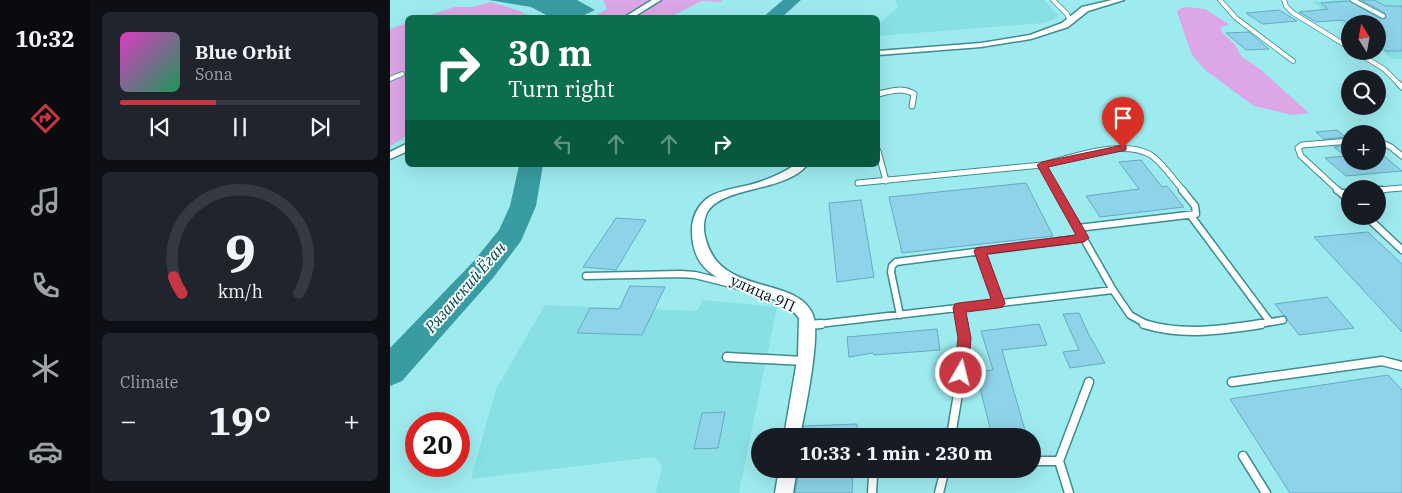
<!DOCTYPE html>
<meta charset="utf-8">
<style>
:root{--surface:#171b24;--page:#20242c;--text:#f1f3f6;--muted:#9ea1a6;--line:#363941;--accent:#c63643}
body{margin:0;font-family:"IBM Plex Serif",serif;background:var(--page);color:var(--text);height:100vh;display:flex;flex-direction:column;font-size:19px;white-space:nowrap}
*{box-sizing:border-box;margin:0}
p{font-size:16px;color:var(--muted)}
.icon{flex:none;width:28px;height:28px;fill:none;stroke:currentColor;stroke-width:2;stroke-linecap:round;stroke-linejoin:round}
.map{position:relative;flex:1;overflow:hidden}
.drawer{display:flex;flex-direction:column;gap:12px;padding:12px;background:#0d0f14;width:300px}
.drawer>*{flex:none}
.banner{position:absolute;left:15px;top:15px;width:475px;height:152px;border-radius:8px;box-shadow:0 5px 20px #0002;background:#0b6e4f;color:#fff;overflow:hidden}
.needle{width:32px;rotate:349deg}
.fabs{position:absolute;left:951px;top:15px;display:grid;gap:10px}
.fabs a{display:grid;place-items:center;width:45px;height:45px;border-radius:50%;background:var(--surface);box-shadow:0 5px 20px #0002;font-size:25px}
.speed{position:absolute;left:15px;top:412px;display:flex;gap:10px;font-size:25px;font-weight:700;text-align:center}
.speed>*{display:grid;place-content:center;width:65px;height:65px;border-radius:50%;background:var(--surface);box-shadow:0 5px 20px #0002;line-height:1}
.speed .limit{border:8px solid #d22;background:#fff;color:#111}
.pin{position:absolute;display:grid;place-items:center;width:42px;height:42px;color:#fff;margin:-51px -21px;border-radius:50% 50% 50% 0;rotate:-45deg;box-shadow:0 0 5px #0007}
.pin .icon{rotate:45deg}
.me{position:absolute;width:55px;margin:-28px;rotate:8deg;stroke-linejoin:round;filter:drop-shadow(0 0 4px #0008)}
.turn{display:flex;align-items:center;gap:18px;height:105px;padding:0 20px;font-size:22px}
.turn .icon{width:65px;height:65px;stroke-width:2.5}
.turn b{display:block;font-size:35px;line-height:42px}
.lanes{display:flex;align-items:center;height:48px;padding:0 20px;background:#0003;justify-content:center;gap:25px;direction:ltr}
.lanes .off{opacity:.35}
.big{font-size:38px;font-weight:700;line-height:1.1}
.drawer .tile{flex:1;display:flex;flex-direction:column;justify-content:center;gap:8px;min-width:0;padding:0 18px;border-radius:8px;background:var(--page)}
.drawer .dial{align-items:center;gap:0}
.dial svg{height:130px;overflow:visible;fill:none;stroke:var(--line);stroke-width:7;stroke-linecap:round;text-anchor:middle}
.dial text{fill:var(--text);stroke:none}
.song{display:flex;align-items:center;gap:15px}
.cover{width:60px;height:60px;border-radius:8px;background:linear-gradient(135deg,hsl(310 70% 55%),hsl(150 70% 35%))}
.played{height:5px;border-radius:2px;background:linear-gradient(90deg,var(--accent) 40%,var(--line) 40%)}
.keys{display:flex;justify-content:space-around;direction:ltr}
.heat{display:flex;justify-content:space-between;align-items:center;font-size:28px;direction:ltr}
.trip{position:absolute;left:361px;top:428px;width:290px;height:50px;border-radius:25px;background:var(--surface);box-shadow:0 5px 20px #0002;font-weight:700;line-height:50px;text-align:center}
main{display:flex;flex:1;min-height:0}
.tab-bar{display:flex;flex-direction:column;width:90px;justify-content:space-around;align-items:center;background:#090b0e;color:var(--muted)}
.tab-bar .icon{width:35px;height:35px}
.tab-bar .current{color:var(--accent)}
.tab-bar b{font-size:22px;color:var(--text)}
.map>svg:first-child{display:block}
.built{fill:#88e0e5}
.green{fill:#dba7e6}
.water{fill:#399ca2}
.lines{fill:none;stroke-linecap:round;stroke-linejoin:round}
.river{fill:#399ca2;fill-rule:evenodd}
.building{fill:#8ed3ea;stroke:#66aac0}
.service-far3-casing{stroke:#3e8c90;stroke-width:5.5}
.service-far2-casing{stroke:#3e8c90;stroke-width:7}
.service-far1-casing{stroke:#3e8c90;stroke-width:9}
.service-casing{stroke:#3e8c90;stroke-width:11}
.minor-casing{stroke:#3e8c90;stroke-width:3}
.service-far3{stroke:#fff;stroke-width:4}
.service-far2{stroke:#fff;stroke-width:5}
.service-far1{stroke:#fff;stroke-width:6}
.service{stroke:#fff;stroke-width:8}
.minor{fill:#fff;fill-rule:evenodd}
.route{fill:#c63643;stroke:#81232c}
.labels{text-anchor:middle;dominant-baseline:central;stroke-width:4;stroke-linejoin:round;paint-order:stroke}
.street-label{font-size:15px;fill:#001113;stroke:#f6fefe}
.water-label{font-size:16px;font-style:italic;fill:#054346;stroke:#f6fefe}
</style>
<main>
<nav class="tab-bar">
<b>10:32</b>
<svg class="icon current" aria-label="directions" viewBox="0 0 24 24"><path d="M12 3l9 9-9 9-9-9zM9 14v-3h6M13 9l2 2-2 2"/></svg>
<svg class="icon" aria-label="music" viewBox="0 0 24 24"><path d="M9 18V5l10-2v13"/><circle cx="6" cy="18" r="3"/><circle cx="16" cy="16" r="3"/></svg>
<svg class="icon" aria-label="phone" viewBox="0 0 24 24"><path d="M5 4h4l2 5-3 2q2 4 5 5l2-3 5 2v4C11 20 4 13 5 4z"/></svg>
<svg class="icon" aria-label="climate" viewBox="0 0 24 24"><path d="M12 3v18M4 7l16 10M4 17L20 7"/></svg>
<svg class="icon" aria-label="car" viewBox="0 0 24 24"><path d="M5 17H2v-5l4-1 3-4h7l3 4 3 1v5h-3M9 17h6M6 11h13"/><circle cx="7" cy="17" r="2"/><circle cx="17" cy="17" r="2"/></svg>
</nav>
<section class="drawer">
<div class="tile">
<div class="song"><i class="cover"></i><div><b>Blue Orbit</b><p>Sona</p></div></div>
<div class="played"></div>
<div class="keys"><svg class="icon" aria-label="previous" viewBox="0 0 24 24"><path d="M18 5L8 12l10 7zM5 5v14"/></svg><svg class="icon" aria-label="pause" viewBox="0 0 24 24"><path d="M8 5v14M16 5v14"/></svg><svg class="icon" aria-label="next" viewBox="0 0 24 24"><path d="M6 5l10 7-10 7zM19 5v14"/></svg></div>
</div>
<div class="tile dial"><svg viewBox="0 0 100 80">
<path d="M14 69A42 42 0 1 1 86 69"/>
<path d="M14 69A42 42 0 0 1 9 59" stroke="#c63643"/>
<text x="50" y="56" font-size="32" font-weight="700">9</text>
<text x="50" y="72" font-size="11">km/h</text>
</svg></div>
<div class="tile"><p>Climate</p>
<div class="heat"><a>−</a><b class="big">19°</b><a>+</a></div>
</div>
</section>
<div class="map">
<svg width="1012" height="493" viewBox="0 0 1012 493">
<rect width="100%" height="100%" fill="#9eebef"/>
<path class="built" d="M505,0H654L670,17L654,23L488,36V25L508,7Z
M947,0H1012V59H1003L988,48V24H960V29L922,2Z
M313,300L387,307L349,493H266L272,466L264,457L81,479L106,389L155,305L307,311Z"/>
<path class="green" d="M213,0H333L329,2L312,1L280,17L201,18L217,9Z
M101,2L130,11L141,17H33L65,7H82Z
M797,7L815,9L837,23L838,25L831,27V31L845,45L852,57L870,69L919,113L902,115L864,106L815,70L802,55L787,12L791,8Z
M17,23V136L0,146V29Z"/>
<path class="water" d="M99,0H187L205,10L190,17H160L141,7Z"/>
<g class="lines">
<path class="river" d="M393,0H411L391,18H372Z
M129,165H153L146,206L131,241L103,278L12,381L0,386V348L83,262L109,230L120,206Z"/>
</g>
<path class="building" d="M971,0H984L995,6H1012V51H996L988,45V24H959L953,20L926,22L909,12L938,9L931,3L959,1L991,19L996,18L995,13Z
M889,10L907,21L873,24L856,13Z
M859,32L879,49L856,50L836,33Z
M947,130L955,137L934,139L926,132Z
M960,145V161H988V151L1012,171L956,176L935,158L955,156L944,147Z
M751,160L772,187L777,186L794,207L710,217L696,196L749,189L729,162Z
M636,183L663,236L512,253L499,197Z
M471,200L484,277L447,282L439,203Z
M226,218L256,220L226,270L193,267Z
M978,232L1012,264V332L924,237Z
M240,286L275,287L252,335L187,333L200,308L229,309Z
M937,297L964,328L909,335L885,304Z
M689,313L698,333L715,363L680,368L673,352L689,350L673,314Z
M649,324L657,345L612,350L636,434L602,436L586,372L603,370L591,331Z
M547,329L550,350L484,355L483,353L459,357L457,337Z
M998,375L1012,390V493H900L840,399Z
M335,412L328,448L304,449L312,413Z
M467,424V436H412L414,426Z
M409,469H463L462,493H405Z"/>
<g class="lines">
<g class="service-far3-casing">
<path id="service-far3" d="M663,0L677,14L680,21
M830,0L846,18L903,61
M894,0L896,6L903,13L960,48
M963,0L993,16
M965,51L994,69L1010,85
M0,79L12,74"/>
</g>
<g class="service-far2-casing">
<path id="service-far2" d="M1009,84L1012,87
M488,94C500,91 512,87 524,94L522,106
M988,141L1001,147L1012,156
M488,151L496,181
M652,165C681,158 731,139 759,154C772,161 783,180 794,191
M468,183L652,165L667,191
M988,190L1012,188
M949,191L911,156L908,148L912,145L960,141"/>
</g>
<g class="service-far1-casing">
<path id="service-far1" d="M666,190L723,290
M947,190L951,193
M988,190H992
M960,193H951L960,202
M801,216L880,322
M976,216L1012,250
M688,228L806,214L805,206L792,190
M590,251L608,303
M196,276L291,274L305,275L349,286
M569,308L573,325
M510,315L501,272L502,266L506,262L694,238
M420,325L723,290L740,315L758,325
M863,325L893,320"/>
</g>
<g class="service-casing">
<path id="service" d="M754,324C792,336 832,330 871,324
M418,325L431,324
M337,357L413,361
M842,382L992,361L1012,366
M561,436L575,352L573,324
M853,456L876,493
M642,461H669
M482,493L483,476L487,469
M549,493L555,469
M679,493L669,461L699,382"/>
</g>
<g class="minor-casing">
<path id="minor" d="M262,0H271L242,18H233Z
M722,0H734L698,11L678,27L641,39L591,47L488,55V51L591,43L640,35L672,23L692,7Z
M18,143V151L0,159V152Z
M405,165H417C395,192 335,186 318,211C313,219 313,231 316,240C331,297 407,275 423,315C431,336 415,411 410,436H394L408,355L409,318C380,280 301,298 302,230C302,217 308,205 319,197C331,190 346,188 359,185C375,181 391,174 405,165Z
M389,469H407L403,493H385Z"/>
</g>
<use href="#service-far3" class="service-far3"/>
<use href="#service-far2" class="service-far2"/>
<use href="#service-far1" class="service-far1"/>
<use href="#service" class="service"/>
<use href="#minor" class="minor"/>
</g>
<path class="route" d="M733,145L736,146V150L658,167L699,238L694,242L597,254L615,303L613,307L608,308L576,312L581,338L578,373L576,377L571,379L566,377L564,373L568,338L563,308L565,304L569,303L601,299L584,251L586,248L686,235L647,165L652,162Z"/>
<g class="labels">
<g class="street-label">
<text transform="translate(373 293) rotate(24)">улица 9П</text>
</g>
<g class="water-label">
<text transform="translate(75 287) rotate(-49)">Рязанский Ёган</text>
</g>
</g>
</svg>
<div class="fabs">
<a><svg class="needle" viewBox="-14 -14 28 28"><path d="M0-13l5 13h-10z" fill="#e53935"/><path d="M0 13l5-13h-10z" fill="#9ea1a6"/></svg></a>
<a><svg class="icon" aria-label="search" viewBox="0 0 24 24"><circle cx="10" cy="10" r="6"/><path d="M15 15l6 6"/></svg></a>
<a>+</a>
<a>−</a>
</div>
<div class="speed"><div class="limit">20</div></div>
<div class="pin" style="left:733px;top:148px;background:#d93025"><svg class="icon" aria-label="arrive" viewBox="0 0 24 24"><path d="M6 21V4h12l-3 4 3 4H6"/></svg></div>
<svg class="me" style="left:571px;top:373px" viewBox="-20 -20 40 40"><circle r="17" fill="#c63643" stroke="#fff" stroke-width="3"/><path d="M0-11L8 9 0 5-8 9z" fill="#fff"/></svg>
<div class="trip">10:33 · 1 min · 230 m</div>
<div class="banner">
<div class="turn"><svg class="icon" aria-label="right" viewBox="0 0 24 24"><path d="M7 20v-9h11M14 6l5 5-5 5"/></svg><div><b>30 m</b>Turn right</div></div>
<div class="lanes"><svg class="icon off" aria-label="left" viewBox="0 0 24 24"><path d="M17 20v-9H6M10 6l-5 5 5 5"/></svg><svg class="icon off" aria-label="ahead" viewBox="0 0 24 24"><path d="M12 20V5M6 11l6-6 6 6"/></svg><svg class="icon off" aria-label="ahead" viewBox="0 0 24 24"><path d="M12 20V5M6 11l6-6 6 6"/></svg><svg class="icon" aria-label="right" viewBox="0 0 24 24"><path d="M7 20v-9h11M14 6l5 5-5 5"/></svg></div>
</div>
</div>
</main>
